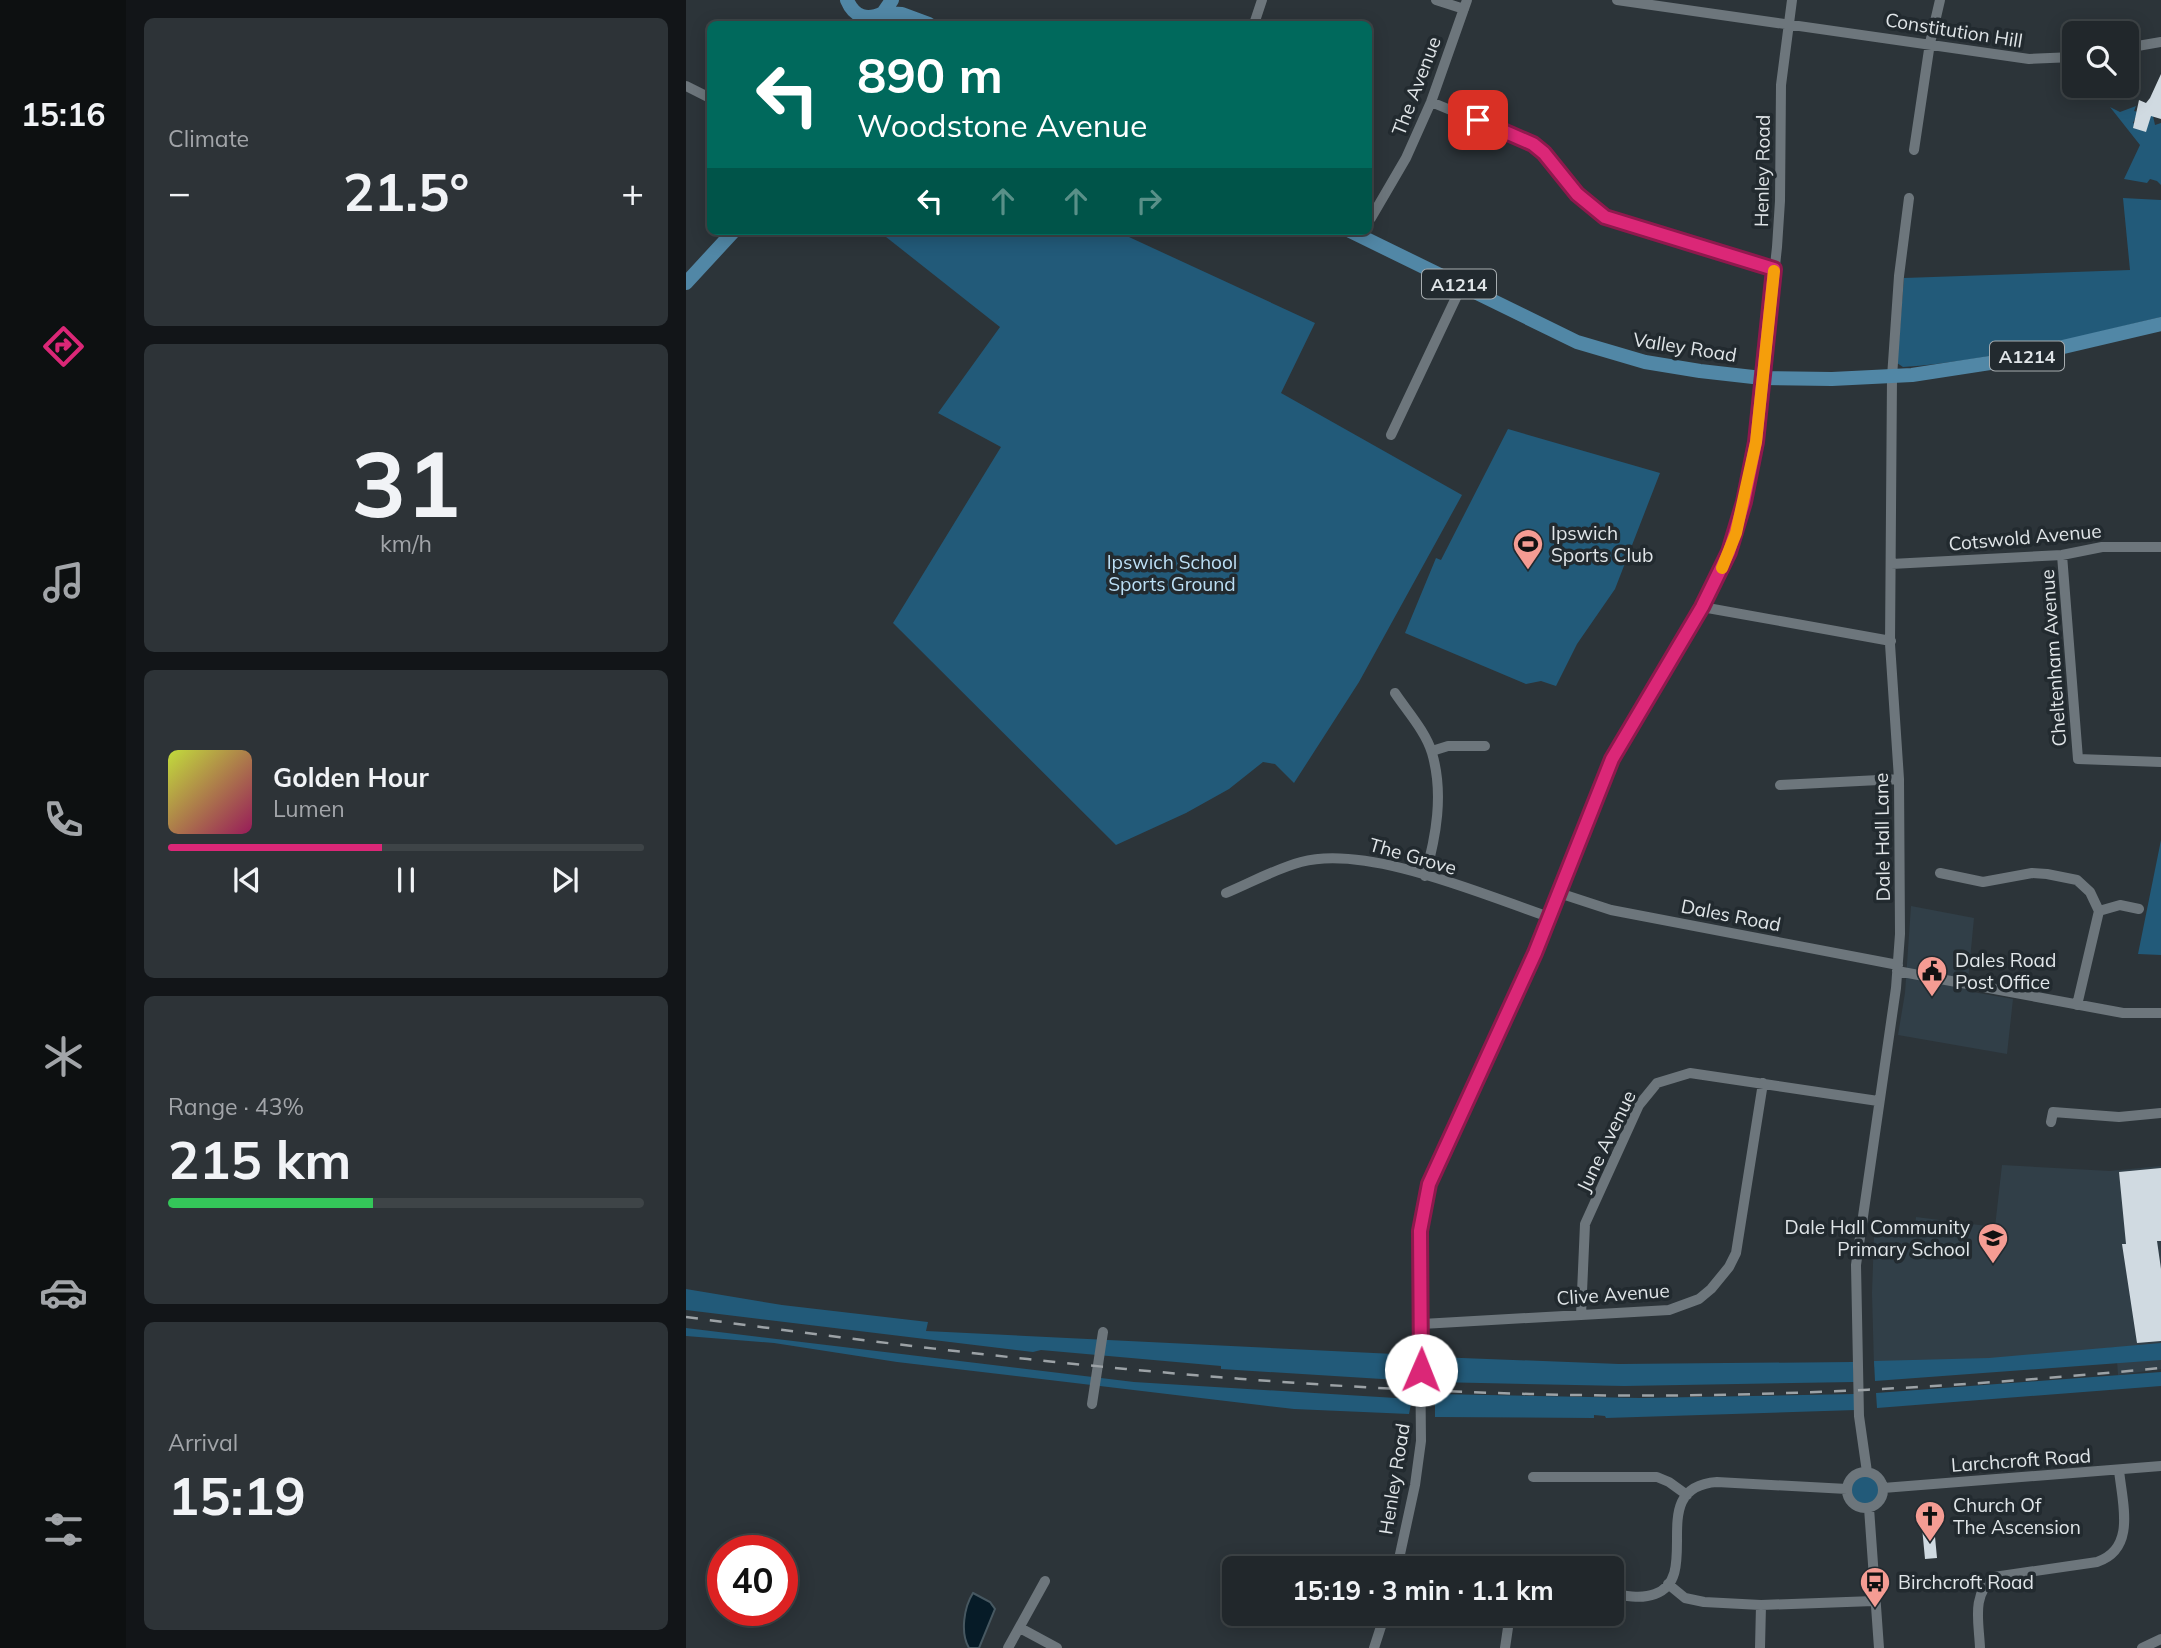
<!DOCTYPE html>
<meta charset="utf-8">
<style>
:root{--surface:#21272b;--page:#2d3337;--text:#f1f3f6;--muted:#a2a5a9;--line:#3e4447;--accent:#db2777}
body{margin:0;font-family:Mulish,sans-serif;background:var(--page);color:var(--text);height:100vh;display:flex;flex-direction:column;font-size:26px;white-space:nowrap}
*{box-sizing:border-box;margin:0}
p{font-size:23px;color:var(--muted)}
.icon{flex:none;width:38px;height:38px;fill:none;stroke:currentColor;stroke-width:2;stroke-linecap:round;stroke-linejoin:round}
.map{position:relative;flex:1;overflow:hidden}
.sheet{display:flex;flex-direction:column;gap:18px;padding:18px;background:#121518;width:560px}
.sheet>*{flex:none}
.guide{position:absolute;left:21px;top:21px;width:665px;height:214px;border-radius:10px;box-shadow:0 4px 18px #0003,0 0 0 2px var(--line);background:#00695c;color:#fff;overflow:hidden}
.buttons{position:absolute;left:1376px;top:21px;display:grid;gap:14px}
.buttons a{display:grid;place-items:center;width:77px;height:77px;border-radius:10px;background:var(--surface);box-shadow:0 4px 18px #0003,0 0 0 2px var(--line);font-size:35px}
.speed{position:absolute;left:21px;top:1535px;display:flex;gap:14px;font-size:35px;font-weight:700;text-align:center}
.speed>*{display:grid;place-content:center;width:91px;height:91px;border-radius:50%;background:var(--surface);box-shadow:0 4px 18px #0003,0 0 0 2px var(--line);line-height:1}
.speed .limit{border:10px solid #d22;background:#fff;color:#111}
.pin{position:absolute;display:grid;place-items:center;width:60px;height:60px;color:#fff;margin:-30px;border-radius:14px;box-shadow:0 4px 10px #0006}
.me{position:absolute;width:77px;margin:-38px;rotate:1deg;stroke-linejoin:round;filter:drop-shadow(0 0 5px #0008)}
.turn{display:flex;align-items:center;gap:24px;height:147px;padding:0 35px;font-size:32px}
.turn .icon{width:91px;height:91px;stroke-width:2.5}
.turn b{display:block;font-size:49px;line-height:60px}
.lanes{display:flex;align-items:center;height:66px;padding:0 35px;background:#0003;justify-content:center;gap:35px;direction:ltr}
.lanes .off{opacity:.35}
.big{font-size:52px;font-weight:700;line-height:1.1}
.sheet .tile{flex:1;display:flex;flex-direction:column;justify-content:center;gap:10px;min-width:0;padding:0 24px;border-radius:10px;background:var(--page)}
.sheet .dial{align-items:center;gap:0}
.dial b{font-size:91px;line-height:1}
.song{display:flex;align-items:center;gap:21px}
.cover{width:84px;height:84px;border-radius:10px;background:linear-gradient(135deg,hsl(70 70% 55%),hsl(330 70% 35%))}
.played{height:7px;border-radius:4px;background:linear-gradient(90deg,var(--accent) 45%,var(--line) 45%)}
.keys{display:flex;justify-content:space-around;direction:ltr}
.heat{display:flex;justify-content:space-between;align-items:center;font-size:38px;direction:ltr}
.charge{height:10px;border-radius:5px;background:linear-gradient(90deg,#34c759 43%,var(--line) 0)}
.trip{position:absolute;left:536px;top:1556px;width:402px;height:70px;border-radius:10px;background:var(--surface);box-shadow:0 4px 18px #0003,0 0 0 2px var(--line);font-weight:700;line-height:70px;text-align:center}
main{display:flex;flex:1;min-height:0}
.tab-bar{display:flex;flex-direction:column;width:126px;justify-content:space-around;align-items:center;background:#0d1011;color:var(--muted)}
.tab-bar .icon{width:49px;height:49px}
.tab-bar .current{color:var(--accent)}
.tab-bar b{font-size:32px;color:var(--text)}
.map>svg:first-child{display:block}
.built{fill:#313f48}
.green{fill:#225a79}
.water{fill:#061b27;stroke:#475861;stroke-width:2}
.building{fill:#d0dae1}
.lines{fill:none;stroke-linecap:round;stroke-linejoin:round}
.minor{stroke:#6d767c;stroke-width:10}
.major{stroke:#5187a6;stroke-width:14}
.rail{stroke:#9ca2a6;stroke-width:2.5;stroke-dasharray:12 12;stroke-linecap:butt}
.route-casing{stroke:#8e194d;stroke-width:18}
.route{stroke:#db2777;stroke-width:12}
.slow{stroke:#f59e0b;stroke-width:12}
.labels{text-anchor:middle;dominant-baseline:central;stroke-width:7;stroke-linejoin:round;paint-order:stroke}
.shield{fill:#222a2f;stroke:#a7adb0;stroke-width:2}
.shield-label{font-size:18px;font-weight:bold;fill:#e0e5e8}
.street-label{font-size:19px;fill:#e0e5e8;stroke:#222a2f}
.poi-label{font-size:19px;fill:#e0e5e8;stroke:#222a2f;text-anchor:start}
.park-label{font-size:19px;fill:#bcdff5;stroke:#222a2f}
</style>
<main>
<nav class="tab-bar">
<b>15:16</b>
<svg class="icon current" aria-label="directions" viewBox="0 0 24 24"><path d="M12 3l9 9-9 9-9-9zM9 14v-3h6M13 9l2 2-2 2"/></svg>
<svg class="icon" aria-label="music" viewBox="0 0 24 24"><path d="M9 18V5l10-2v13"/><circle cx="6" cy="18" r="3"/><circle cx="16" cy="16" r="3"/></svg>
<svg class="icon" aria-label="phone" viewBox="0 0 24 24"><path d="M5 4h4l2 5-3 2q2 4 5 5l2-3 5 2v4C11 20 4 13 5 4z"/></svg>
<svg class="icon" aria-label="climate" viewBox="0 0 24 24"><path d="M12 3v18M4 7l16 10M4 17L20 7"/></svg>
<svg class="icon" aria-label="car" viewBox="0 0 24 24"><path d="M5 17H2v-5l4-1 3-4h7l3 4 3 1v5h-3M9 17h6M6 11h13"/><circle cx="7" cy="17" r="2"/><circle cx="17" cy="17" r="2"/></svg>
<svg class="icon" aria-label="filters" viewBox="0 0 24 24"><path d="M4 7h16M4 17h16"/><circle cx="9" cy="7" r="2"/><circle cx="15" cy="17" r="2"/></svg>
</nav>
<section class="sheet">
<div class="tile"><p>Climate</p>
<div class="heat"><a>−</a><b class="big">21.5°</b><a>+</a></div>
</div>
<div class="tile dial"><b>31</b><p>km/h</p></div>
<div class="tile">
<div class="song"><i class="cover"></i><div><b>Golden Hour</b><p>Lumen</p></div></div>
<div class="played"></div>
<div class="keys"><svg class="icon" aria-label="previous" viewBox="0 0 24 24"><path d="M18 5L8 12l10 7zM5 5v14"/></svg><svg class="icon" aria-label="pause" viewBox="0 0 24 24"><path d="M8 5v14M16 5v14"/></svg><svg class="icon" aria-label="next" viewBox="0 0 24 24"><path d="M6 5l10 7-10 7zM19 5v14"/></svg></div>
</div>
<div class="tile"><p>Range · 43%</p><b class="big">215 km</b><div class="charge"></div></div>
<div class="tile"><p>Arrival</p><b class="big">15:19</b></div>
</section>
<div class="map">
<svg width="1475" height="1648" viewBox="0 0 1475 1648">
<rect width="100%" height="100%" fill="#2c3439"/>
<path class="built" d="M1225,906L1288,918L1281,991L1327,999L1321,1054L1212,1035L1219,993Z
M1316,1165L1424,1171L1475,1166V1369L1432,1375L1430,1347L1293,1364L1188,1367L1186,1293L1188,1236L1228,1237L1230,1217L1309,1227Z"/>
<path class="green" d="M1450,106L1448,111L1452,112L1447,123L1459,127L1463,116H1467L1469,125L1475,123V185L1471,181L1464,179L1461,183L1438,179L1454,145L1424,107L1434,112Z
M1437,198L1475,200V317C1390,337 1304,361 1217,367L1211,363L1218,278L1444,270Z
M197,231H430L629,323L595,393L776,495L673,682L608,783L589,764L577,762L543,789L500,813L430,845L207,623L315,447L252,413L314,327L195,233Z
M822,429L974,473L929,589L891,644L870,686L855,681L840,684L719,633L750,558L755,560Z
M1475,840V955L1452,954Z
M0,1289L96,1305L242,1322L240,1331L729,1355L728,1381L535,1369V1366L355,1350L347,1352L0,1310Z
M0,1328L448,1382L726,1399L723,1414L608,1409L211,1362L88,1343L0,1336Z
M1475,1343V1360L1189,1381L1188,1361L1303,1358Z
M750,1357L933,1364L1167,1362L1168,1382L938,1386L749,1382Z
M1475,1372V1386L1191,1408L1190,1393Z
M749,1394L954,1398L1169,1394L1170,1410L920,1418L919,1416L908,1415V1418L749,1417Z
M1165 1490a14 14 0 1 1 28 0a14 14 0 1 1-28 0Z"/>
<path class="water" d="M287,1593L304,1602L309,1609L293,1648H283C274,1633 278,1607 287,1593Z"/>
<path class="building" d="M1475,74V119L1465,116L1460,132L1447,128L1453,100L1460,103L1464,98Z
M1475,1168V1241H1471L1475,1269V1341L1451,1343L1436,1244H1440L1433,1172Z
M1248,1526L1251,1558L1239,1559L1236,1527Z"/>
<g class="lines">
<path class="minor" d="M750,0L778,9
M931,0L1343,59L1388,57
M568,24L576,0
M1440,48L1475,42
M0,86L24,98
M745,102L847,144L858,153L891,194L920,217L1088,269
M1228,150L1244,43L1254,0
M685,218L720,158L745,102L781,0
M705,435L776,285
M1376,555L1392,759L1475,762
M1205,564L1376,555L1416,547H1475
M1016,607L1205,641
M709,693C721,711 740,732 746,753C758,794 750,837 739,876
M746,751L762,746H799
M1094,785L1213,779
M1254,873L1297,882L1346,873L1361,874L1391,880L1404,892L1413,911L1391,1005
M540,893C564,883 589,869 615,862C681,844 798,895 863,917
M873,893L925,910L1212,965
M1413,911L1434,905L1453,909
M1211,971L1437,1013H1475
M1365,1122L1367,1112L1433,1117L1475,1113
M895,1315L899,1224L953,1105L971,1083L1004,1073L1192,1101
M736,1324L983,1310L1013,1299L1025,1289L1043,1267L1050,1253L1077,1083
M406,1404L417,1332
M1181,1472L1173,1416L1170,1265L1210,988L1214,934L1213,779L1204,644L1206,377L1213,276L1223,198
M1161 1490a18 18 0 1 1 36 0a18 18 0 1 1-36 0Z
M847,1477H971L983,1482L1001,1495
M1197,1488L1475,1466
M1183,1508L1193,1648
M711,1568L729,1485L735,1441L733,1248L735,1219L743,1184L849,952L926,759L1016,607L1033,575L1050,533L1070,442L1091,247L1094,201L1095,85L1106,0
M982,1584L999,1598L1018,1602L1075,1605L1188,1601
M926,1594C940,1596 956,1599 969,1594C1018,1576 958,1487 1031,1482L1161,1489
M334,1628L371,1648
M322,1648L359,1581
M688,1648L699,1614
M819,1648L824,1614
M1074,1648L1075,1605
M1294,1648C1293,1622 1285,1595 1308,1577L1411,1562C1451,1549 1436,1502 1433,1470
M1456,1648L1475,1639"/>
<path class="major" d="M161,0C168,17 181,21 197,13L206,0
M197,13L216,14L243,24
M664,231L891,342L959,362L1014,371L1076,378L1146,379L1226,375L1317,361L1475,324
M0,283L48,231"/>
<path class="rail" d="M0,1317C280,1355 561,1387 844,1394C1054,1400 1266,1388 1475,1368"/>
</g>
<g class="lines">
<g class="route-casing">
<path id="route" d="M735,1370L734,1231L743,1184L849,953L926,759L1016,607L1043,552L1058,502L1070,442L1088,269L919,217L891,194L858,153L847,144L792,120"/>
</g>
<use href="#route" class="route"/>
<path class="slow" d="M1036,568L1050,533L1070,442L1088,271"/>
</g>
<defs>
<g id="stadium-pin" transform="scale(1.575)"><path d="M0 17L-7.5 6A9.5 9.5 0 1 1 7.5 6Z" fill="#f59c93" stroke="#222a2f"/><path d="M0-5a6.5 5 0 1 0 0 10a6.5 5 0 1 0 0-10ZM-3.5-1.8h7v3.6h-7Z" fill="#111"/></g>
<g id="civic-pin" transform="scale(1.575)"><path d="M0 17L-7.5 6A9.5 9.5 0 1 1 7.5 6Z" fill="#f59c93" stroke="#222a2f"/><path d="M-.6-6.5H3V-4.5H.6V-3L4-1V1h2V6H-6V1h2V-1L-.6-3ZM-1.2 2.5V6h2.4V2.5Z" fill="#111"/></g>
<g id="school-pin" transform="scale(1.575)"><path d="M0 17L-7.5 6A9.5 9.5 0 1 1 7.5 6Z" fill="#f59c93" stroke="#222a2f"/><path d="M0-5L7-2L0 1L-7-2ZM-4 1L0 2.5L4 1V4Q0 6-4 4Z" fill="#111"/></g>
<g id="church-pin" transform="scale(1.575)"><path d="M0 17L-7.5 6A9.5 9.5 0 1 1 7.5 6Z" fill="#f59c93" stroke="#222a2f"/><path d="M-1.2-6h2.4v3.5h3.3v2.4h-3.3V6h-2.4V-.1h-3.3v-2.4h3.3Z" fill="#111"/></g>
<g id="bus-pin" transform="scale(1.575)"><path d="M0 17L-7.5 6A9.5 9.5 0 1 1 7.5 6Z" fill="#f59c93" stroke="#222a2f"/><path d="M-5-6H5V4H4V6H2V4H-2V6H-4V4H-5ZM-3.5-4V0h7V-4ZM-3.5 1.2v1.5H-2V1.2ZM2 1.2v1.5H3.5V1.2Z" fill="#111"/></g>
</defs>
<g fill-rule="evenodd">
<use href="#stadium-pin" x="842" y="544"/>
<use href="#civic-pin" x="1246" y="971"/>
<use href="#school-pin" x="1307" y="1238"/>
<use href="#church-pin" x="1244" y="1516"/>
<use href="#bus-pin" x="1189" y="1582"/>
</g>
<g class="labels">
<g class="shield">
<rect x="736" y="269.5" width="74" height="29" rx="5"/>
<rect x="1304" y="341.5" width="74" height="29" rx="5"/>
</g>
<g class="shield-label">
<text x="773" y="284">A1214</text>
<text x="1341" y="356">A1214</text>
</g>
<g class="street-label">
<text transform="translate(1268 30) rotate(9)">Constitution Hill</text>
<text transform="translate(730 86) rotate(-69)">The Avenue</text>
<text transform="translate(1076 171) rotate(-89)">Henley Road</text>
<text transform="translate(999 347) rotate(9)">Valley Road</text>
<text transform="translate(1339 537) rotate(-5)">Cotswold Avenue</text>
<text transform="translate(1367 658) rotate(-94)">Cheltenham Avenue</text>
<text transform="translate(1196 837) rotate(-91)">Dale Hall Lane</text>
<text transform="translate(727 856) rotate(16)">The Grove</text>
<text transform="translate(1045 915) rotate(11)">Dales Road</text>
<text transform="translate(920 1141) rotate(-64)">June Avenue</text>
<text transform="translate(927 1294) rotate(-4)">Clive Avenue</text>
<text transform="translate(1335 1460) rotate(-4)">Larchcroft Road</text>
<text transform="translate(708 1479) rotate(-81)">Henley Road</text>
</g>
<g class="poi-label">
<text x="865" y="533">Ipswich<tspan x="865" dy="22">Sports Club</tspan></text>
<text x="1269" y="960">Dales Road<tspan x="1269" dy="22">Post Office</tspan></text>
<text x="1284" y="1227" text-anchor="end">Dale Hall Community<tspan x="1284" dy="22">Primary School</tspan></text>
<text x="1267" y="1505">Church Of<tspan x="1267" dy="22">The Ascension</tspan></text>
<text x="1212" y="1582">Birchcroft Road</text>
</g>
<g class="park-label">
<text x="486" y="562">Ipswich School<tspan x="486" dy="22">Sports Ground</tspan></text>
</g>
</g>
</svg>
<div class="buttons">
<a><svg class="icon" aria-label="search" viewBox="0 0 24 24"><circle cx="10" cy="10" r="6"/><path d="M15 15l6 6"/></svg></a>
</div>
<div class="speed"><div class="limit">40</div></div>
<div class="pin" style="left:792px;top:120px;background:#d93025"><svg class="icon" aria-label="arrive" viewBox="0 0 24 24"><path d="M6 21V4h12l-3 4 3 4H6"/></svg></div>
<svg class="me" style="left:735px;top:1370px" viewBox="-20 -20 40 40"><circle r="19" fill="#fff"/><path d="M0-13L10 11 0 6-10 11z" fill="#db2777"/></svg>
<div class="trip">15:19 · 3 min · 1.1 km</div>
<div class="guide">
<div class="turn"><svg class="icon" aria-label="left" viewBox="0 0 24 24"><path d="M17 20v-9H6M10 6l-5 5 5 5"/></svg><div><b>890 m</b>Woodstone Avenue</div></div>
<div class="lanes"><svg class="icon" aria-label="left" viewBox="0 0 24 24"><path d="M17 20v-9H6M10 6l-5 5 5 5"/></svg><svg class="icon off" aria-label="ahead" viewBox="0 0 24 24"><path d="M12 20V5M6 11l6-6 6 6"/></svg><svg class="icon off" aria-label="ahead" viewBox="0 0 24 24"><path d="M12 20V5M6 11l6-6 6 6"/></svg><svg class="icon off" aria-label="right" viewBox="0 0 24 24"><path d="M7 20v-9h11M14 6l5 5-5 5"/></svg></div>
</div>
</div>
</main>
